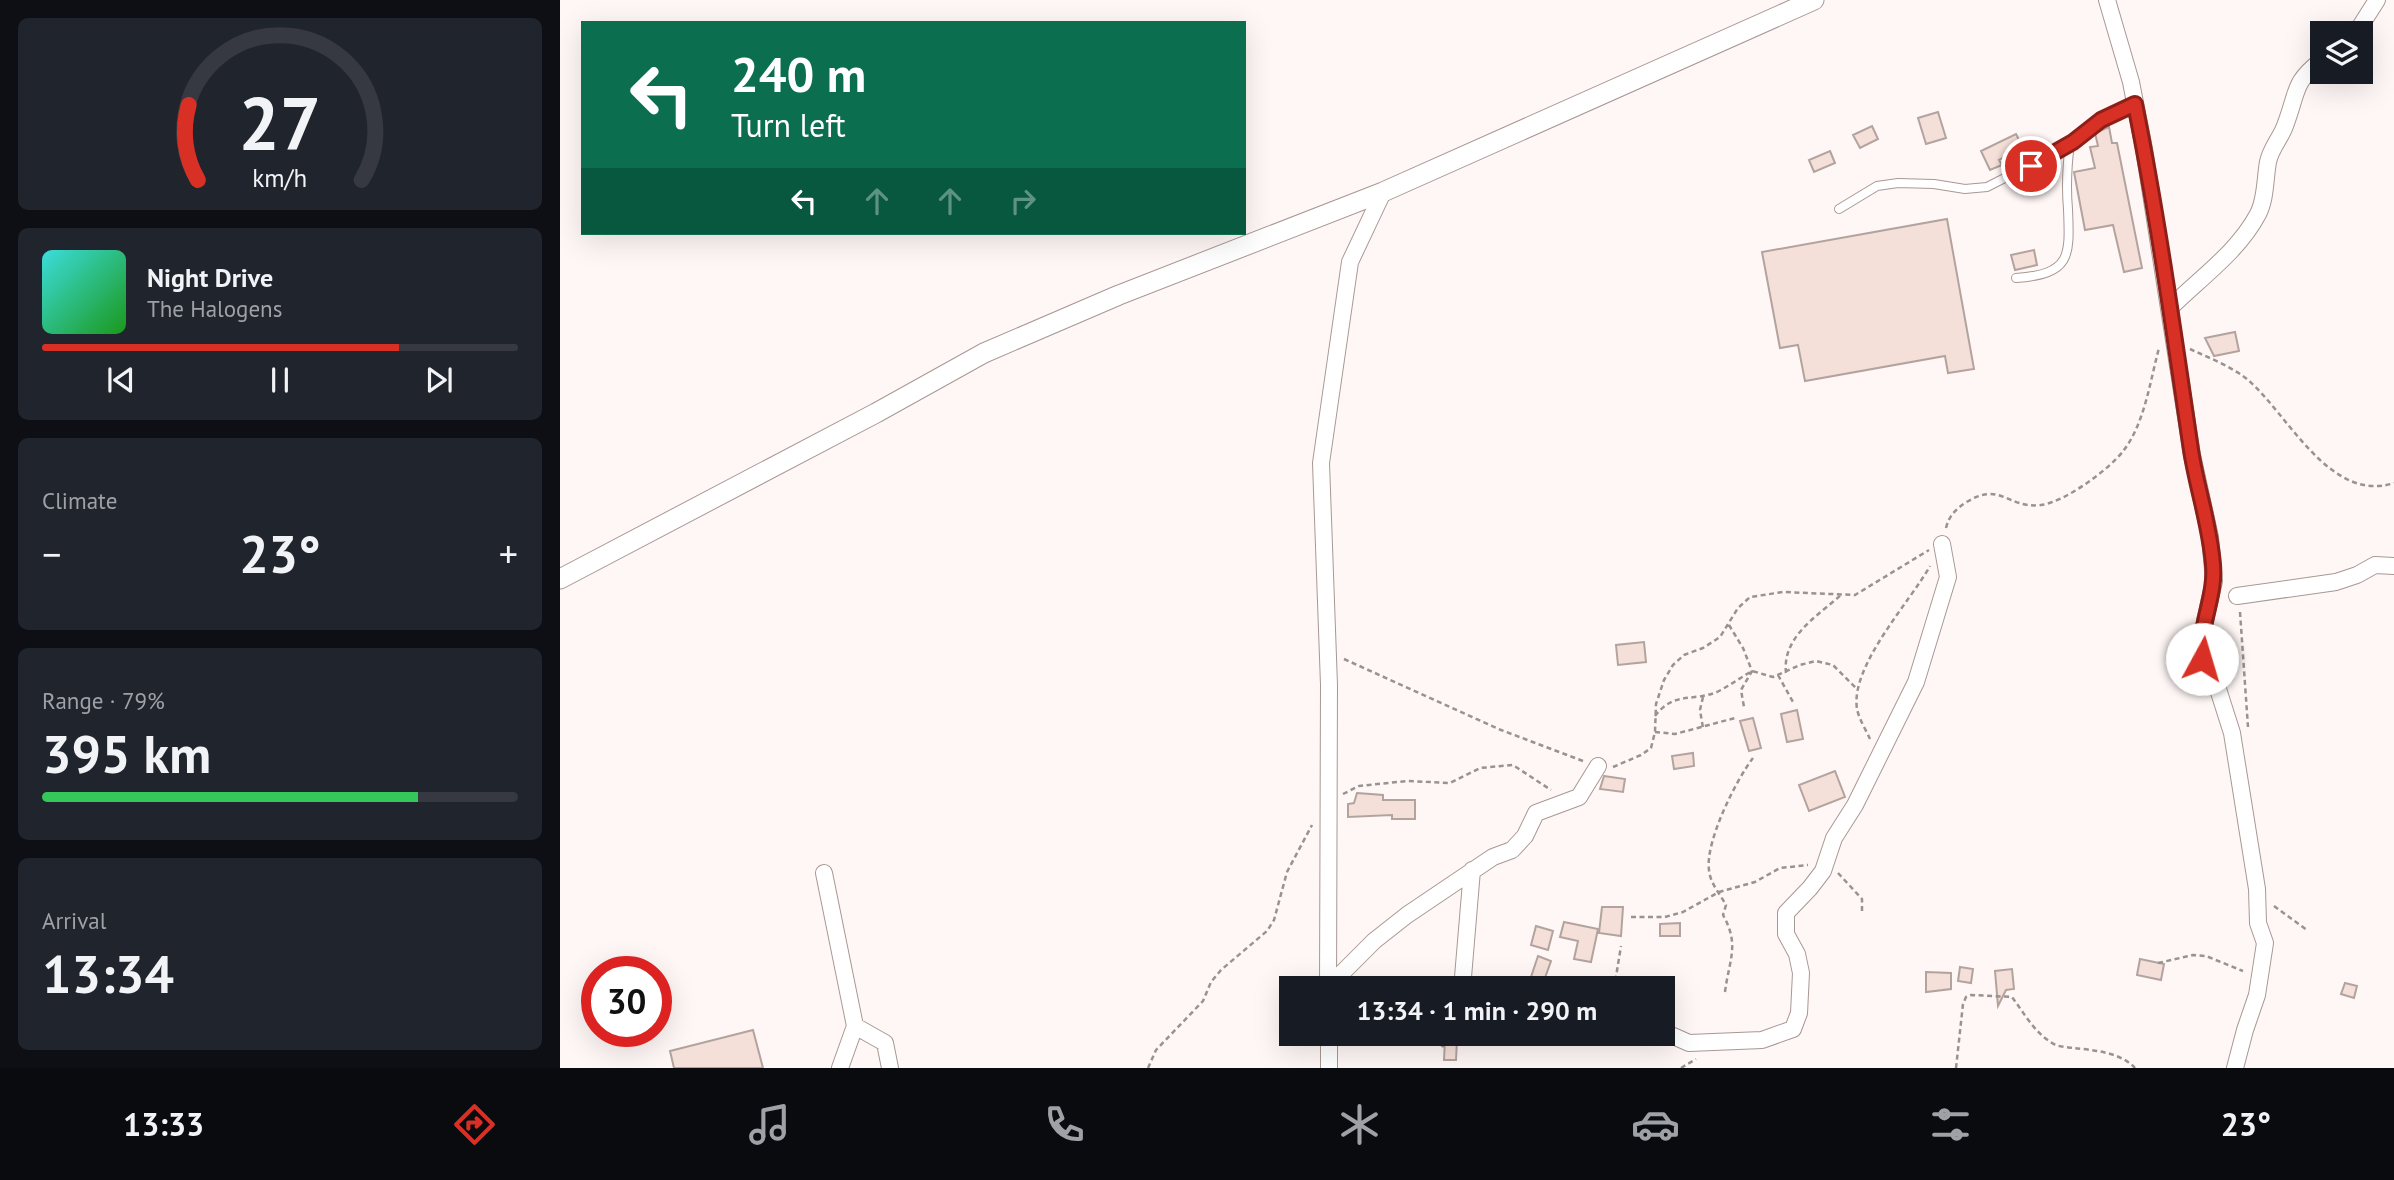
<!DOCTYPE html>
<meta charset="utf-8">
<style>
:root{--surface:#171b24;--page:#20242c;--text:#f1f3f6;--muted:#9ea1a6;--line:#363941;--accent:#d93025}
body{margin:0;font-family:"PT Sans",sans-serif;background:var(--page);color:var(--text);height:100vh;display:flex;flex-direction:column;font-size:26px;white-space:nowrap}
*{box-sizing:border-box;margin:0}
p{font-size:23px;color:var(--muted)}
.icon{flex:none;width:38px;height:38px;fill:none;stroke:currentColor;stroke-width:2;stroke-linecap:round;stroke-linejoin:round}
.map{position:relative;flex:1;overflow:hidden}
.panel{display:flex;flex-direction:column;gap:18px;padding:18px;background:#0d0f14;width:560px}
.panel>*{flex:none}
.hud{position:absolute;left:21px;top:21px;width:665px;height:214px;border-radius:0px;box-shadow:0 7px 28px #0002;background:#0b6e4f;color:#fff;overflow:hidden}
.tools{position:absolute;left:1750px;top:21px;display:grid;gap:14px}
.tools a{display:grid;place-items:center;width:63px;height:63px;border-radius:0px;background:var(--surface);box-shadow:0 7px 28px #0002;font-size:35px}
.speed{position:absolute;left:21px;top:956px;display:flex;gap:14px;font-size:35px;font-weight:700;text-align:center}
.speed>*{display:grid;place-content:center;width:91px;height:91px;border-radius:50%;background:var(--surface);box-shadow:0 7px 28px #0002;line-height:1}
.speed .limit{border:10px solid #d22;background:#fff;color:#111}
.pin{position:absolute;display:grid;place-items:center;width:60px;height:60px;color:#fff;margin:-30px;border:4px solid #fff;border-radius:50%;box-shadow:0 2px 7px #0007}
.me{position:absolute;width:77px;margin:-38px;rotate:6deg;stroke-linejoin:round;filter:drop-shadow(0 0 5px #0008)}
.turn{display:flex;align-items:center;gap:24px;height:147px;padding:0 35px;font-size:32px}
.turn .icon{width:91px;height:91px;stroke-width:2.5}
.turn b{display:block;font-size:49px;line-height:60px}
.lanes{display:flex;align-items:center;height:66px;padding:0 35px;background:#0003;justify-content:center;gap:35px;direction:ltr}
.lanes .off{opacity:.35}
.big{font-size:52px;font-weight:800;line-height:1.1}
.panel .card{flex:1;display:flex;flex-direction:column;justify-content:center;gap:10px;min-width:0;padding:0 24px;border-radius:10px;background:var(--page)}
.panel .dial{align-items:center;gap:0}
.dial svg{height:182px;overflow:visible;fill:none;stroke:var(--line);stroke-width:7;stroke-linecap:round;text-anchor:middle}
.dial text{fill:var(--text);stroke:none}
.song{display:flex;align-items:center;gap:21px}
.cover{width:84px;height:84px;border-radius:10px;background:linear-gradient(135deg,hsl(180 70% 55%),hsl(120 70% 35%))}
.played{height:7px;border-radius:4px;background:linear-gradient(90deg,var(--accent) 75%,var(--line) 75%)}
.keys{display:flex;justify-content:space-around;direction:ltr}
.heat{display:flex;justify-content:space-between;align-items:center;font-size:38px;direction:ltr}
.charge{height:10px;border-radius:5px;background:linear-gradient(90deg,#34c759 79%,var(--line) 0)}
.trip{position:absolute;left:719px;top:976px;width:396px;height:70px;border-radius:0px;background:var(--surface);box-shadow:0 7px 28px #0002;font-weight:800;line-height:70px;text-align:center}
.menu{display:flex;height:112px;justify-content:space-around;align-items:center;background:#090b0e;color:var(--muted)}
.menu .icon{width:49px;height:49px}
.menu .current{color:var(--accent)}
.menu b{font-size:32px;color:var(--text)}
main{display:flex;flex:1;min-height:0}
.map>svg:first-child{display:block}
.building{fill:#f5dfd9;stroke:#b3a39e;stroke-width:2}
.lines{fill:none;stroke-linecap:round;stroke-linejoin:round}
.service-casing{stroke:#a89893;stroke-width:10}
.minor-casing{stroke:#a89893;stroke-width:18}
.tertiary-casing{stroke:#a89893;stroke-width:21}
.path{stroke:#989290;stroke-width:2.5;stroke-dasharray:5 3.5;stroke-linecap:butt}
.service{stroke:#fff;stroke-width:8}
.minor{stroke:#fff;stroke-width:16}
.tertiary{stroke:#fff;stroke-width:19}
.route-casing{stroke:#8d1f18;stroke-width:18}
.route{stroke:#d93025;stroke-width:12}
</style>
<main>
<section class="panel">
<div class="card dial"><svg viewBox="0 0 100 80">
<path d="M14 69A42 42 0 1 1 86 69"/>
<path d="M14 69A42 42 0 0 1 10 36" stroke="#d93025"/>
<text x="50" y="56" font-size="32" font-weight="700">27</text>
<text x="50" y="72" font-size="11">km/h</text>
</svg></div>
<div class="card">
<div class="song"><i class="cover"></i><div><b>Night Drive</b><p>The Halogens</p></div></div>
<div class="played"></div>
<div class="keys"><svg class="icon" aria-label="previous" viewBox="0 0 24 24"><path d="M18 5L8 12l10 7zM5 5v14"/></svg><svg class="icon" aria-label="pause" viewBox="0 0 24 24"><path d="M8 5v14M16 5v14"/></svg><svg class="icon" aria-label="next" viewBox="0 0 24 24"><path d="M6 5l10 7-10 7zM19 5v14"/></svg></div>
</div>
<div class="card"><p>Climate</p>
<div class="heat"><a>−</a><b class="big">23°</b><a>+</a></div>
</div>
<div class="card"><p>Range · 79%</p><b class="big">395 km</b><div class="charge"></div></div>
<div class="card"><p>Arrival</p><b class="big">13:34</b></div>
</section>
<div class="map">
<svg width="1834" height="1068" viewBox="0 0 1834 1068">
<rect width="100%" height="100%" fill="#fef7f5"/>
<path class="building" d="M1378,112L1386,138L1366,144L1358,118Z
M1312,126L1318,139L1300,148L1293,135Z
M1549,127L1552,143H1557L1582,268L1564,272L1553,225L1525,230L1514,172L1535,168L1530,147L1538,146L1535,133Z
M1456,134L1463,148L1439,160L1442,165L1430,170L1421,151Z
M1270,151L1275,163L1254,172L1249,160Z
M1387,219L1414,369L1388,373L1385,356L1245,381L1238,345L1220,348L1202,252Z
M1474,250L1477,265L1455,270L1451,255Z
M1675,332L1679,351L1654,356L1645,338Z
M1084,642L1086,662L1058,665L1056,645Z
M1237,710L1243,739L1227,742L1221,714Z
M1193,718L1201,748L1189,751L1180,721Z
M1133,753L1134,766L1114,769L1112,756Z
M1275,771L1285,797L1249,811L1239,785Z
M1044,776L1065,779L1063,792L1040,789Z
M797,793L823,795V800H855V819H832V815L788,817V804L794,803Z
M1042,907H1063L1061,936L1039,933Z
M1004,922L1038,929L1031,962L1014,959L1018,941L1000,937Z
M1120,923V936H1100V924Z
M976,926L993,931L988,950L971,945Z
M978,956L991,961L981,989H967Z
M1580,959L1604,964L1601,980L1577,975Z
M1400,967L1413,969L1411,983L1398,981Z
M1452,969L1454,989L1446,990L1438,1006L1435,971Z
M1366,972L1391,973V989L1366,992Z
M1785,983L1797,986L1794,998L1781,994Z
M193,1030L203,1068H114L110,1051Z
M885,1039H897L896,1060H884Z"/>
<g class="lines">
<g class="service-casing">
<path id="service" d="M1279,209L1317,186L1338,183L1374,184L1405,189L1427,187L1484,158L1513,142L1541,120L1575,104
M1456,278C1511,274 1510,257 1508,209C1506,187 1507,166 1510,143"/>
</g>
<g class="minor-casing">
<path id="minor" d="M1547,0L1571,82L1584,149L1632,455L1650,537L1654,581L1645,621L1642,659L1658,689L1672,733L1697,889L1698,923L1705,943L1697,995L1685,1030L1675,1068
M1796,33L1817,0
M1610,308C1640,278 1678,252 1698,214C1706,199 1705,178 1708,162C1711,147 1722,137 1726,123C1738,91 1733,82 1762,60
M1677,596L1776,582L1797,575L1815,565L1834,566
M264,873L295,1026L280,1068
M780,975L814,941L847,915L933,857L952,850L965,836L976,813L1019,797L1038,766
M768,989L769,685L761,463L790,262L823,192
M902,989L912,870
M295,1026L325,1043L330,1068
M1102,1031L1129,1043L1202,1040L1233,1029L1239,1013L1241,973L1237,954L1226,934V913L1250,888L1263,871L1274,838L1295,805L1356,682L1388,577L1382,544
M769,1068V1034"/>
</g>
<g class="tertiary-casing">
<path id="tertiary" d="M0,579L316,413L424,353L559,295L823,192L1254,0"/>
</g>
<path class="path" d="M1630,349C1649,358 1671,366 1688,380C1728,414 1770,504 1834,483
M1386,528C1389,516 1395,510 1405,503C1441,480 1447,509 1481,505C1505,502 1550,469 1564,450C1585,422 1590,381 1599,348
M1680,612L1688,727
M1169,625L1183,648L1192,671L1181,690L1184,707
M784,659L941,730L1023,761
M1226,673C1222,636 1258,616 1282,594
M1218,675L1233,702
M1143,697L1140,710L1143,728
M1095,716C1114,691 1132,702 1157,692C1169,686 1180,678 1192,671L1213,677L1240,665L1256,661L1273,665L1298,690
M1095,732L1115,734L1175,718
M1310,739C1306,730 1299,719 1297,709C1290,666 1350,602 1370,566
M1053,767L1081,755L1091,748L1095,732L1096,704L1104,680L1113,665L1124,655L1143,648L1160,637L1178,608L1190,597L1223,592L1295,595L1369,550
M783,794L799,786L847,781L890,783L920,768L953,765L991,790
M1278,873L1302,899V911
M1714,906L1747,930
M1071,917H1105L1123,912L1159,892L1195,882L1220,868L1248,865
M1598,963L1633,955L1646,956L1683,971
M1016,980L1030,989
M1054,989L1061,946
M1165,992C1169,960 1180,945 1163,915L1166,905C1160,894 1150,883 1149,870C1145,842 1176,780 1193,758
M866,1034L884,1047
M588,1068L596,1050L643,1001L651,982L661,970L707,931L714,920L727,872L752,825
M1121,1068L1136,1059
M1396,1068L1403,1004L1406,997L1411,995L1452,997C1464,1013 1474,1032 1492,1043C1498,1047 1506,1047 1513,1048C1533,1050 1560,1052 1575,1068"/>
<use href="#service" class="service"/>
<use href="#minor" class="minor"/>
<use href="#tertiary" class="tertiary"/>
</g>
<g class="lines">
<g class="route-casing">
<path id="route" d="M1471,166L1513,142L1541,120L1575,104C1598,218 1614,334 1631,450C1637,489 1650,525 1653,565C1656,597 1638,627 1642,659"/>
</g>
<use href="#route" class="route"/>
</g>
</svg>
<div class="tools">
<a><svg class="icon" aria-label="layers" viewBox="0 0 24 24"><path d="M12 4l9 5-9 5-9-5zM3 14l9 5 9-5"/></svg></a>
</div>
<div class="speed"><div class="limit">30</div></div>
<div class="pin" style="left:1471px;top:166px;background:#d93025"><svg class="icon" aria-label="arrive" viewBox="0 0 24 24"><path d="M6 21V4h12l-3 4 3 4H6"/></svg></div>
<svg class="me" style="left:1642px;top:659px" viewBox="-20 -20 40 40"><circle r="19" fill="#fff"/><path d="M0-13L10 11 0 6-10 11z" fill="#d93025"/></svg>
<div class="trip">13:34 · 1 min · 290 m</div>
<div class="hud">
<div class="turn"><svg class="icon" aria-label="left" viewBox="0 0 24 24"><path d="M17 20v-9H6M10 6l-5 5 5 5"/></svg><div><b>240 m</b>Turn left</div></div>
<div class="lanes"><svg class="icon" aria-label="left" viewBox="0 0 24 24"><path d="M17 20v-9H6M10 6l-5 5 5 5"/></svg><svg class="icon off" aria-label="ahead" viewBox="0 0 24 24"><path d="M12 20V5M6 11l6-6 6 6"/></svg><svg class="icon off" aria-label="ahead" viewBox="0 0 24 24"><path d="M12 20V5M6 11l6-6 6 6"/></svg><svg class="icon off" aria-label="right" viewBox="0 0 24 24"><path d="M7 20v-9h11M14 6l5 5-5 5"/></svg></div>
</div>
</div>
</main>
<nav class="menu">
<b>13:33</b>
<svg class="icon current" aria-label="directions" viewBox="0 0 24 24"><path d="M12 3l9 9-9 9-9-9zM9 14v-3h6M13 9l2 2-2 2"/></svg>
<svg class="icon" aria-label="music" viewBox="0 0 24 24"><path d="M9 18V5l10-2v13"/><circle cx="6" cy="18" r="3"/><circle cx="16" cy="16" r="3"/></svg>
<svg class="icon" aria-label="phone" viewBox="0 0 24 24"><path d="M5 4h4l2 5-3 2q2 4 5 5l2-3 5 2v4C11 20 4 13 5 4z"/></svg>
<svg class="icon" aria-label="climate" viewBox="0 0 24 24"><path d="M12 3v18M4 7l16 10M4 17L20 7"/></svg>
<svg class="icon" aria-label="car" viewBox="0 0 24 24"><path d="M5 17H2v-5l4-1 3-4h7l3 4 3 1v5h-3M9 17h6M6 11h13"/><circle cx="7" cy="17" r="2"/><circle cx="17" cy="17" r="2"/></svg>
<svg class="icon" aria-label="filters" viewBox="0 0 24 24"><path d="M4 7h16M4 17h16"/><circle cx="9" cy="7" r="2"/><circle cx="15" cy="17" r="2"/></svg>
<b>23°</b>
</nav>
